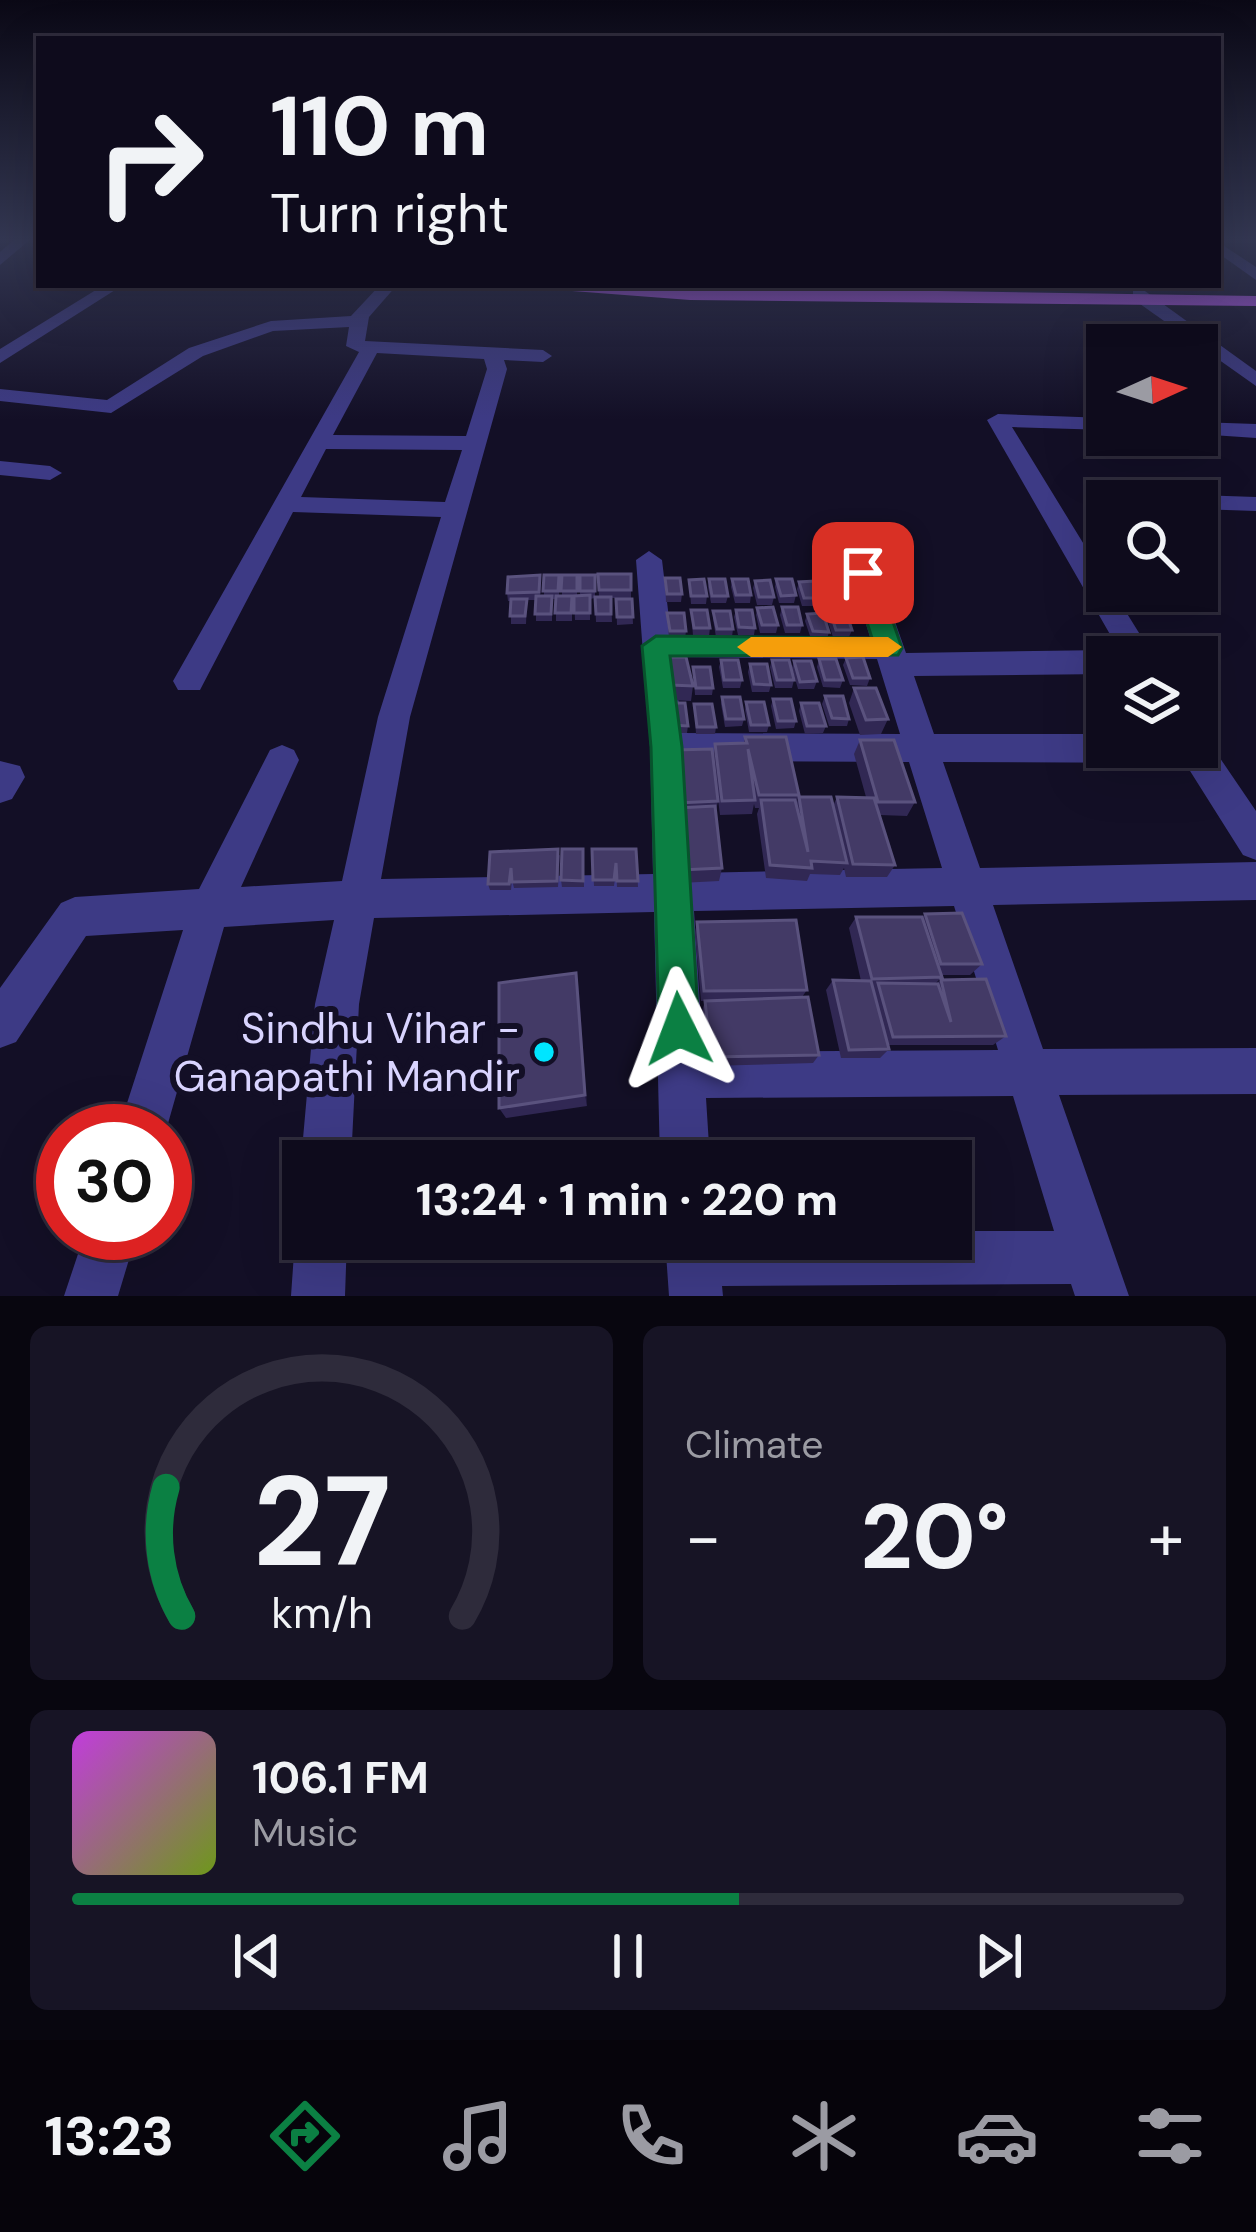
<!DOCTYPE html>
<meta charset="utf-8">
<style>
:root{--surface:#0e0b1c;--page:#171425;--text:#f1f3f6;--muted:#9b9ba3;--line:#2e2b3b;--accent:#0b8043}
body{margin:0;font-family:"DM Sans",sans-serif;background:var(--page);color:var(--text);height:100vh;display:flex;flex-direction:column;font-size:45px;white-space:nowrap}
*{box-sizing:border-box;margin:0}
p{font-size:39px;color:var(--muted)}
.icon{flex:none;width:66px;height:66px;fill:none;stroke:currentColor;stroke-width:2;stroke-linecap:round;stroke-linejoin:round}
.map{position:relative;height:1296px;overflow:hidden}
.drawer{display:flex;flex-direction:column;gap:30px;padding:30px;background:#08060f;flex:1}
.drawer>*{flex:none}
.banner{position:absolute;left:36px;top:36px;width:1185px;height:252px;border-radius:0px;box-shadow:0 12px 48px #0002,0 0 0 3px var(--line);background:#0e0b1c;color:var(--text);overflow:hidden}
.needle{width:78px;rotate:87deg}
.controls{position:absolute;left:1086px;top:324px;display:grid;gap:24px}
.controls a{display:grid;place-items:center;width:132px;height:132px;border-radius:0px;background:var(--surface);box-shadow:0 12px 48px #0002,0 0 0 3px var(--line);font-size:60px}
.speed{position:absolute;left:36px;top:1104px;display:flex;gap:24px;font-size:60px;font-weight:700;text-align:center}
.speed>*{display:grid;place-content:center;width:156px;height:156px;border-radius:50%;background:var(--surface);box-shadow:0 12px 48px #0002,0 0 0 3px var(--line);line-height:1}
.speed .limit{border:18px solid #d22;background:#fff;color:#111}
.pin{position:absolute;display:grid;place-items:center;width:102px;height:102px;color:#fff;margin:-51px;border-radius:24px;box-shadow:0 6px 18px #0006}
.me{position:absolute;width:132px;margin:-66px;rotate:357deg;stroke-linejoin:round;filter:drop-shadow(0 0 9px #0008)}
.turn{display:flex;align-items:center;gap:42px;height:252px;padding:0 36px;font-size:54px}
.turn .icon{width:156px;height:156px;stroke-width:2.5}
.turn b{display:block;font-size:84px;line-height:102px}
.big{font-size:90px;font-weight:800;line-height:1.1}
.drawer .card{flex:1;display:flex;flex-direction:column;justify-content:center;gap:18px;min-width:0;padding:0 42px;border-radius:18px;background:var(--page)}
.drawer .dial{align-items:center;gap:0}
.dial svg{height:312px;overflow:visible;fill:none;stroke:var(--line);stroke-width:7;stroke-linecap:round;text-anchor:middle}
.dial text{fill:var(--text);stroke:none}
.song{display:flex;align-items:center;gap:36px}
.cover{width:144px;height:144px;border-radius:18px;background:linear-gradient(135deg,hsl(290 70% 55%),hsl(80 70% 35%))}
.played{height:12px;border-radius:6px;background:linear-gradient(90deg,var(--accent) 60%,var(--line) 60%)}
.keys{display:flex;justify-content:space-around;direction:ltr}
.heat{display:flex;justify-content:space-between;align-items:center;font-size:66px;direction:ltr}
.drawer .tiles{flex:1;display:grid;gap:30px;grid-template-columns:1fr 1fr}
.card:last-child{grid-column:span 2}
.trip{position:absolute;left:282px;top:1140px;width:690px;height:120px;border-radius:0px;background:var(--surface);box-shadow:0 12px 48px #0002,0 0 0 3px var(--line);font-weight:800;line-height:120px;text-align:center}
.tab-bar{display:flex;height:192px;justify-content:space-around;align-items:center;background:#06040b;color:var(--muted)}
.tab-bar .icon{width:84px;height:84px}
.tab-bar .selected{color:var(--accent)}
.tab-bar b{font-size:54px;color:var(--text)}
.map>svg:first-child{display:block}
.lines{fill:none;stroke-linecap:round;stroke-linejoin:round}
.minor{fill:#3d3a85;fill-rule:evenodd}
.major{fill:#c25bff;fill-rule:evenodd}
.wall{fill:#312854}
.shaded-wall{fill:#1d163a}
.building{fill:#433a66;stroke:#5a527e;stroke-width:3}
.route{fill:#0b8043;stroke:#07532c;stroke-width:3}
.slow{fill:#f59e0b}
.poi-dot{fill:#00e5ff;stroke:#130f26;stroke-width:4.5}
.labels{text-anchor:middle;dominant-baseline:central;stroke-width:12;stroke-linejoin:round;paint-order:stroke}
.near-poi-label{font-size:42px;fill:#d9d4ff;stroke:#130f26;text-anchor:end}
</style>
<div class="map">
<svg width="1256" height="1296" viewBox="0 0 1256 1296">
<rect width="100%" height="100%" fill="#130f26"/>
<g class="lines">
<path class="minor" d="M16,238H32L0,265V252Z
M1218,242L1256,267V280L1218,253Z
M104,285H123L0,363V349Z
M380,285H397L369,317L365,341L543,350L552,356L543,362L504,360L507,369L410,717L381,879L653,874L650,747L636,560L649,551L662,560L671,635L870,637L850,573L864,564L878,573L906,653L1107,650L1120,657H1107V674L914,676L934,734H1107V747H1197V734L1207,739L1256,811V860L1243,855L1185,763L943,762L980,868L1256,862V900L993,905L1043,1049L1256,1048V1094L1059,1095L1129,1296H1075L1071,1284L722,1286L723,1296H669L665,1239H951V1231H1054L1013,1096L706,1098L710,1161H660L654,912L374,918L359,1004L351,1161H303V1165L301,1161L315,1004L334,920L224,927L165,1134L118,1131L183,930L86,936L16,1042L0,1048V988L61,903L75,897L199,889L270,750L282,745L294,750L299,760L241,887L342,881L378,717L441,517L293,512L200,690H178L173,681L359,352L346,346L349,327L273,331L203,356L111,413L0,401V389L107,400L189,348L271,321L351,316ZM377,353L484,359L487,369L466,436L333,435ZM326,449L462,450L445,502L301,497ZM674,657L877,659L900,734L682,733ZM685,761L909,762L942,868L692,873ZM954,906L998,1050L703,1052L694,911Z
M1133,291H1145L1256,371V386L1133,299Z
M998,414L1107,418V430L1012,427L1107,582V591H1113L1154,657H1123L987,420Z
M1197,422L1256,424V438L1197,434Z
M0,461L50,466L62,473L50,480L0,475Z
M1197,495L1256,497V511L1197,509V501H1185Z
M0,761L20,766L25,777L12,799L0,803Z
M302,1220L303,1239H347L345,1296H291L295,1239Z
M85,1233H137L118,1296H64Z"/>
<path class="major" d="M551,285L1256,296V306L690,300L559,290Z"/>
</g>
<path class="wall" d="M598,574H631V598H611L612,622H596L595,598L590,599V620H575L574,599H572V621H556V599H552V621H536V600H527L526,624H511V601H508L507,593L541,583L540,596H544V575H559V596H562V575H577V596H580V575H595V597H599Z
M816,574L837,591L835,598H820L817,606H802L797,589L799,582L814,581Z
M665,578L682,594L681,602H666Z
M709,579L728,596L726,603H711L708,587Z
M732,579L751,595L750,603H735L731,587Z
M776,579L796,595L794,603H779L775,587Z
M689,580L707,596L706,604H691Z
M755,581L774,597L772,605H757L753,588Z
M616,599H632L633,624L617,625Z
M782,607L802,625L800,633H785L780,615Z
M757,608L778,625L776,633H760L756,615Z
M691,610L710,628L709,636H693Z
M736,610L755,628L754,635H738L734,617Z
M713,611L733,629L732,637H716L713,619Z
M830,612L852,630L849,637H833L827,619Z
M667,613L686,631L685,639H669Z
M807,614L829,632L827,639H811L805,621Z
M668,657L693,686L691,701L670,700L667,672Z
M846,658L870,678L867,686L850,685L843,665Z
M819,659L843,680L840,688L823,687L817,667Z
M721,660L742,680L740,688H723L719,667Z
M772,660L794,680L792,688H775L770,667Z
M794,661L817,681L814,689H798L792,668Z
M750,664L771,685L769,692H752L748,672Z
M693,667L713,688L712,695H695Z
M854,688L888,719L881,734L860,735L849,703Z
M825,696L849,719L847,726H829L822,704Z
M722,697L744,719L742,726L725,727L721,704Z
M773,699L796,721L794,728L776,729L771,706Z
M746,702L769,725L767,732H749L745,710Z
M667,703L688,726L687,733H669Z
M801,703L826,726L823,733L805,734L799,711Z
M694,704L716,727L715,734H696Z
M745,737L799,795L796,804L799,797L833,806L837,797H866L854,754L860,740L915,802L907,816L880,815L895,865L887,877H846L844,868L840,875L810,874L807,881L766,878L757,814L759,808H755L754,804L752,814L720,815L714,768L718,801L716,811L722,868L719,881L680,883L675,822L674,750L713,758L715,744L744,743Z
M583,849L584,887H562L561,880Z
M592,849H636L638,887H617L616,870L614,886H594Z
M560,855L558,887L514,888L512,880L511,890H490L488,884Z
M925,914L982,964L970,975H941L942,977L935,984L941,980L1006,1036L993,1045H888L889,1049L880,1058H841L826,990L833,980L861,981L849,928L856,917H922Z
M697,922L807,990L802,997L819,1055L813,1063L708,1066L702,1011L705,1001L730,1000L701,1001L695,933Z
M576,973L587,1106L506,1118L499,1108Z"/>
<path class="shaded-wall" d="M576,973L579,989L587,1106L585,1095Z"/>
<path class="building" d="M598,574H631V590H599Z
M816,574H832L837,591H822Z
M540,575L539,592L507,593L508,577Z
M544,575H559L558,591H543Z
M562,575H577V591H561Z
M580,575H595V591H580Z
M665,578H680L682,594H667Z
M704,579L707,596H691L689,580Z
M709,579H725L728,596H712Z
M732,579H748L751,595H736Z
M776,579H792L796,595L781,596Z
M770,580L774,597H759L755,581Z
M815,581L820,598H804L799,582Z
M590,595V613H574V596Z
M536,596H552L551,614H535Z
M556,596H572L571,613H555Z
M595,597H611V614H596Z
M511,599H527L525,616H510Z
M616,599H632L633,617H617Z
M773,607L778,625H762L757,608Z
M782,607H798L802,625H787Z
M691,610H707L710,628H694Z
M736,610H752L755,628L739,627Z
M713,611H730L733,629H717Z
M830,612H846L852,630H836Z
M667,613H684L686,631H670Z
M823,613L829,632L813,631L807,614Z
M668,657H686L693,686L671,685Z
M863,657L870,678H853L846,658Z
M819,659H836L843,680H825Z
M721,660H738L742,680H724Z
M772,660H789L794,680H777Z
M794,661H811L817,681L800,682Z
M750,664H767L771,685L754,684Z
M693,667H710L713,688H696Z
M854,688H876L888,719L866,720Z
M825,696H843L849,719L832,718Z
M722,697H740L744,719H726Z
M773,699H791L796,721H778Z
M746,702H764L769,725H751Z
M667,703H685L688,726L670,725Z
M801,703H819L826,726H807Z
M694,704H712L716,727H697Z
M745,737H786L799,795H759L748,749L755,800L722,801L715,744L747,743Z
M860,740H894L915,802H878Z
M712,749L718,801L678,803L674,750Z
M799,797H831L847,863L811,861L812,868L770,865L761,800H795L808,852Z
M837,797L874,798L895,865L853,864Z
M715,806L722,868L681,870L677,808Z
M558,849L557,881L512,882L511,868L509,884H488L490,852Z
M562,849H583V881L561,880Z
M592,849H636L638,881H617L616,863L614,880H593Z
M962,913L982,964H941L925,914Z
M856,917H922L942,977L872,979Z
M796,920L807,990L704,991L697,922Z
M576,973L585,1095L499,1108V983Z
M986,979L1006,1036L893,1037L878,983L938,984L951,1022L941,980Z
M833,980L871,981L889,1049L849,1050Z
M808,997L819,1055L711,1057L705,1001Z"/>
<linearGradient id="sky" x2="0" y2="1"><stop stop-color="#0a0815"/><stop offset="0.57" stop-color="#333752"/><stop offset="1" stop-color="#333752" stop-opacity="0"/></linearGradient>
<rect width="1256" height="420" fill="url(#sky)"/>
<path class="route" d="M863,565L876,573L902,648L898,655L670,656L682,747L699,1029L693,1044L679,1050L665,1044L659,1029L651,747L642,646L656,636L872,638L851,573Z"/>
<path class="slow" d="M751,637H888L902,647L888,657H751L737,647Z"/>
<circle class="poi-dot" cx="544" cy="1052" r="12"/>
<g class="labels">
<g class="near-poi-label">
<text x="520" y="1028">Sindhu Vihar -<tspan x="520" dy="48">Ganapathi Mandir</tspan></text>
</g>
</g>
</svg>
<div class="controls">
<a><svg class="needle" viewBox="-14 -14 28 28"><path d="M0-13l5 13h-10z" fill="#e53935"/><path d="M0 13l5-13h-10z" fill="#9b9ba3"/></svg></a>
<a><svg class="icon" aria-label="search" viewBox="0 0 24 24"><circle cx="10" cy="10" r="6"/><path d="M15 15l6 6"/></svg></a>
<a><svg class="icon" aria-label="layers" viewBox="0 0 24 24"><path d="M12 4l9 5-9 5-9-5zM3 14l9 5 9-5"/></svg></a>
</div>
<div class="speed"><div class="limit">30</div></div>
<div class="pin" style="left:863px;top:573px;background:#d93025"><svg class="icon" aria-label="arrive" viewBox="0 0 24 24"><path d="M6 21V4h12l-3 4 3 4H6"/></svg></div>
<svg class="me" style="left:679px;top:1029px" viewBox="-20 -20 40 40"><path d="M0-17L14 15 0 8-14 15z" fill="#0b8043" stroke="#fff" stroke-width="4"/></svg>
<div class="trip">13:24 · 1 min · 220 m</div>
<div class="banner">
<div class="turn"><svg class="icon" aria-label="right" viewBox="0 0 24 24"><path d="M7 20v-9h11M14 6l5 5-5 5"/></svg><div><b>110 m</b>Turn right</div></div>
</div>
</div>
<section class="drawer">
<div class="tiles">
<div class="card dial"><svg viewBox="0 0 100 80">
<path d="M14 69A42 42 0 1 1 86 69"/>
<path d="M14 69A42 42 0 0 1 10 36" stroke="#0b8043"/>
<text x="50" y="56" font-size="32" font-weight="700">27</text>
<text x="50" y="72" font-size="11">km/h</text>
</svg></div>
<div class="card"><p>Climate</p>
<div class="heat"><a>−</a><b class="big">20°</b><a>+</a></div>
</div>
<div class="card">
<div class="song"><i class="cover"></i><div><b>106.1 FM</b><p>Music</p></div></div>
<div class="played"></div>
<div class="keys"><svg class="icon" aria-label="previous" viewBox="0 0 24 24"><path d="M18 5L8 12l10 7zM5 5v14"/></svg><svg class="icon" aria-label="pause" viewBox="0 0 24 24"><path d="M8 5v14M16 5v14"/></svg><svg class="icon" aria-label="next" viewBox="0 0 24 24"><path d="M6 5l10 7-10 7zM19 5v14"/></svg></div>
</div>
</div>
</section>
<nav class="tab-bar">
<b>13:23</b>
<svg class="icon selected" aria-label="directions" viewBox="0 0 24 24"><path d="M12 3l9 9-9 9-9-9zM9 14v-3h6M13 9l2 2-2 2"/></svg>
<svg class="icon" aria-label="music" viewBox="0 0 24 24"><path d="M9 18V5l10-2v13"/><circle cx="6" cy="18" r="3"/><circle cx="16" cy="16" r="3"/></svg>
<svg class="icon" aria-label="phone" viewBox="0 0 24 24"><path d="M5 4h4l2 5-3 2q2 4 5 5l2-3 5 2v4C11 20 4 13 5 4z"/></svg>
<svg class="icon" aria-label="climate" viewBox="0 0 24 24"><path d="M12 3v18M4 7l16 10M4 17L20 7"/></svg>
<svg class="icon" aria-label="car" viewBox="0 0 24 24"><path d="M5 17H2v-5l4-1 3-4h7l3 4 3 1v5h-3M9 17h6M6 11h13"/><circle cx="7" cy="17" r="2"/><circle cx="17" cy="17" r="2"/></svg>
<svg class="icon" aria-label="filters" viewBox="0 0 24 24"><path d="M4 7h16M4 17h16"/><circle cx="9" cy="7" r="2"/><circle cx="15" cy="17" r="2"/></svg>
</nav>
